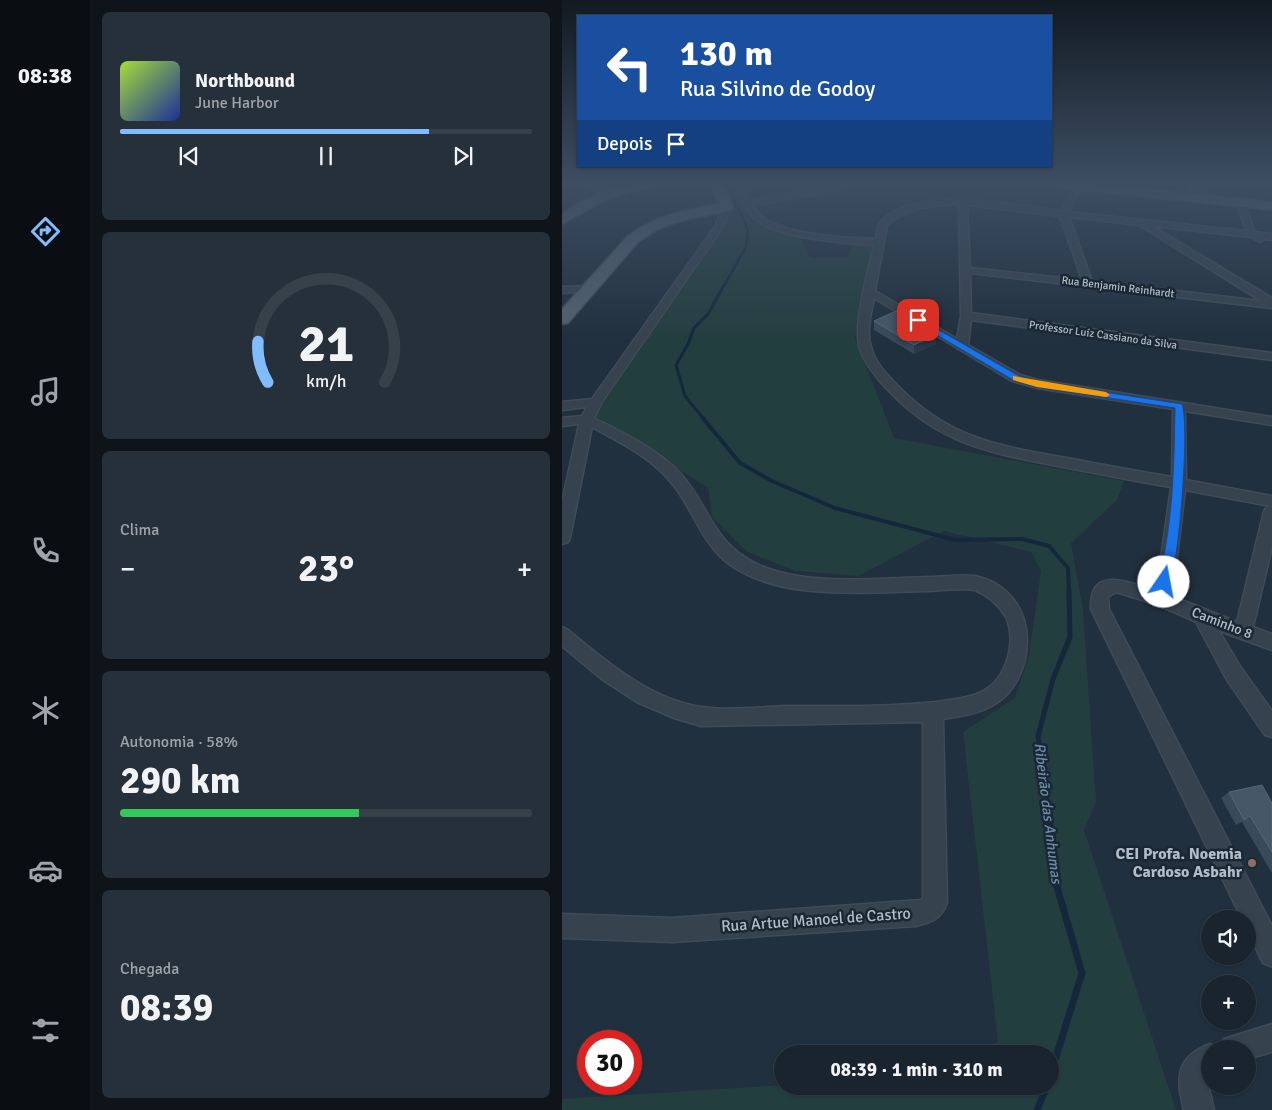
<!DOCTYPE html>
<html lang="pt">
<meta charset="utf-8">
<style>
:root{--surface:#19242e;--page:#26303a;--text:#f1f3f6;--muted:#9fa4aa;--line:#37414a;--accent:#81bcff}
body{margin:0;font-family:Signika,sans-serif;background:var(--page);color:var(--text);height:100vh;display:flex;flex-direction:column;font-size:19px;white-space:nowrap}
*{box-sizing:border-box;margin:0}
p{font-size:16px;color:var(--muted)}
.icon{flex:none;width:28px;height:28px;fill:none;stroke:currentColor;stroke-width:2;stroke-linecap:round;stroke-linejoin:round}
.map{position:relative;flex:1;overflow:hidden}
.side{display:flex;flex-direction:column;gap:12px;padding:12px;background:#0e1419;width:472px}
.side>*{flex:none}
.guide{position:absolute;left:15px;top:15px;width:475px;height:152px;border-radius:0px;box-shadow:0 1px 4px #0004,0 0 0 1px var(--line);background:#1a4fa0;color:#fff;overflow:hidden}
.fabs{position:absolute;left:639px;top:910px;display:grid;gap:10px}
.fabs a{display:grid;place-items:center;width:55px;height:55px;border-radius:50%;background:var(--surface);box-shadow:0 1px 4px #0004,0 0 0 1px var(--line);font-size:25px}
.speed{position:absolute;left:15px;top:1030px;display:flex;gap:10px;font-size:25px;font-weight:700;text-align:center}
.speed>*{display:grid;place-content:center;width:65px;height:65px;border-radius:50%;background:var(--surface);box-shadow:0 1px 4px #0004,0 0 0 1px var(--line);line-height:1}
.speed .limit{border:8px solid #d22;background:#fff;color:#111}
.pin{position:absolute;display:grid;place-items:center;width:42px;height:42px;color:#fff;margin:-21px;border-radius:10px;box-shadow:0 2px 8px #0006}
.me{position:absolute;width:55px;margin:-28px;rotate:12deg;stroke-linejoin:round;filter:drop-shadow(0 0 4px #0008)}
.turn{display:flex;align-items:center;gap:18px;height:105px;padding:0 20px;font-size:22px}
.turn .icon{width:65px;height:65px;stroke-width:2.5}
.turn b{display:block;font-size:35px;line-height:42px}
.then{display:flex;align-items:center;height:48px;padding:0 20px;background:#0003;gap:10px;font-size:19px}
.big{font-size:38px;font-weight:800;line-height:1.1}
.side .tile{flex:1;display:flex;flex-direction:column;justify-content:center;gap:8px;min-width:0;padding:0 18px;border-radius:8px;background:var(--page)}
.side .dial{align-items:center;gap:0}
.dial svg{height:130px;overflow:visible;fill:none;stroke:var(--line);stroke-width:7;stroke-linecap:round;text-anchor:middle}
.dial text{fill:var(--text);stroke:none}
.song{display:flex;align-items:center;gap:15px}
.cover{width:60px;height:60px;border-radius:8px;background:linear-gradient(135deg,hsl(80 70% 55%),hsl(230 70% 35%))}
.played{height:5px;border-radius:2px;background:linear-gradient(90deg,var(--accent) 75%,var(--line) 75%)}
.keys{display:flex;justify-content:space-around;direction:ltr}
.heat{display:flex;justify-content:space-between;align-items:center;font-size:28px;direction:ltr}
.charge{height:8px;border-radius:4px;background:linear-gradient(90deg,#34c759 58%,var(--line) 0)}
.trip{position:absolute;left:212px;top:1045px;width:285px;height:50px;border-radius:25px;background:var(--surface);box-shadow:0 1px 4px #0004,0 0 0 1px var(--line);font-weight:800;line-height:50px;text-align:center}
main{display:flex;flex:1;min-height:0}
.tab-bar{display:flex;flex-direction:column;width:90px;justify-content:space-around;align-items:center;background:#0a0e12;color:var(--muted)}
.tab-bar .icon{width:35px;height:35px}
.tab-bar .active{color:var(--accent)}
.tab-bar b{font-size:22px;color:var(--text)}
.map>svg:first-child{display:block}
.green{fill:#233e3f}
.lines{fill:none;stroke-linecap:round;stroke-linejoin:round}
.stream-far4{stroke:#14283d;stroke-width:2.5}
.stream-far3{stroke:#14283d;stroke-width:3}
.stream-far2{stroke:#14283d;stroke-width:4}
.stream-far1{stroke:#14283d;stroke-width:5}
.stream{stroke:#14283d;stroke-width:7}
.minor-casing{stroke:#3f4b57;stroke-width:3}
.primary-casing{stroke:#3f4b57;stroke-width:3}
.minor{fill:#36424e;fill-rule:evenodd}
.primary{fill:#53616e;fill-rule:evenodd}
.wall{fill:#394b5b}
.shaded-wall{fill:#2a3b4b}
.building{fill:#465767;stroke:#576777}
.route{fill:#1a73e8;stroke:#114b97}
.slow{fill:#f59e0b}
.education-dot{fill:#8d6e63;stroke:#1b2733;stroke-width:2}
.labels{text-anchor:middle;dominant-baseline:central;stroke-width:5;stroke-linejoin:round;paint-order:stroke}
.far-street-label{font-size:11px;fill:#b1bdca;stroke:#1b2733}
.street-label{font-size:14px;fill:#b1bdca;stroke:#1b2733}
.water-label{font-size:15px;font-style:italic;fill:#678aab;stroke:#1b2733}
.near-poi-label{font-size:16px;font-weight:bold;fill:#b1bdca;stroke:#1b2733;text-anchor:end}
.near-street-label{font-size:16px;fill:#b1bdca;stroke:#1b2733}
</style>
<main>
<nav class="tab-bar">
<b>08:38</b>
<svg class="icon active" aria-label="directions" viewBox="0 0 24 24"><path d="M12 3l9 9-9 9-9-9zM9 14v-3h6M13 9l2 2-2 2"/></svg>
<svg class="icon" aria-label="music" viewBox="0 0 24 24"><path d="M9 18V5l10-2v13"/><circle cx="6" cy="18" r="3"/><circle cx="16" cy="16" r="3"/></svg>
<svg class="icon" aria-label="phone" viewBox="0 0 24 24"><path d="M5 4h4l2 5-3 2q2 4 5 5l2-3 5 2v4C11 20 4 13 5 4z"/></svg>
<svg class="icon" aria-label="climate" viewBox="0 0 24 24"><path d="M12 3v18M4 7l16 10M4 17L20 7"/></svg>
<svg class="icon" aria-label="car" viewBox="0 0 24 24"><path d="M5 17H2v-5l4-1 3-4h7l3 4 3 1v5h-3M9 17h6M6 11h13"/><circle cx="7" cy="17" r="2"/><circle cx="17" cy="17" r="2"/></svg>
<svg class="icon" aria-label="filters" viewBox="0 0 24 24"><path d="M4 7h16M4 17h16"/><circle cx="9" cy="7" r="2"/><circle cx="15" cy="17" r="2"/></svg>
</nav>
<section class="side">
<div class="tile">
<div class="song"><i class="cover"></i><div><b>Northbound</b><p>June Harbor</p></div></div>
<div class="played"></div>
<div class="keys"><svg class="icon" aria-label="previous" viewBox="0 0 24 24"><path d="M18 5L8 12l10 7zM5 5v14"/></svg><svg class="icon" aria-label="pause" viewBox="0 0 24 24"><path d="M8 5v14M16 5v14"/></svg><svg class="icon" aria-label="next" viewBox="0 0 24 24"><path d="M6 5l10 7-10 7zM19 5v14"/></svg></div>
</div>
<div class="tile dial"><svg viewBox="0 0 100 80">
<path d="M14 69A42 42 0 1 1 86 69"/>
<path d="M14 69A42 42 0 0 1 8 44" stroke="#81bcff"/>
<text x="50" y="56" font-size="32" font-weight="700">21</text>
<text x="50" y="72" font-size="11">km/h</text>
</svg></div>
<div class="tile"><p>Clima</p>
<div class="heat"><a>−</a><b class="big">23°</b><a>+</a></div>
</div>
<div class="tile"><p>Autonomia · 58%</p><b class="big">290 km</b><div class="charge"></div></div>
<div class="tile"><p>Chegada</p><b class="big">08:39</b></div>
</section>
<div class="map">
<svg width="710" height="1110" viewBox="0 0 710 1110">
<rect width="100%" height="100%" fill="#21303e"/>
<path class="green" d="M159,184H171L186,213L185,218L193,224L237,235L248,258H286L291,244L314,245L293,338L332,438L562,481L555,500L509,543L521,610L534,802L522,830L614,1110H0V1099L221,1085L489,1086V1054H401L436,1042L401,732L453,698L467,655L479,571L469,552L382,531L296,576L234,571L185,552L150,517L146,488L33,416L168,215L169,210Z"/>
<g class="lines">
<path class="stream-far4" d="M162,286L184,247L186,230L165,184"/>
<path class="stream-far3" d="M141,418L123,396L114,365L126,344L132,328L146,314L162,285"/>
<path class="stream-far2" d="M140,417L178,463L210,481L273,508L393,540L460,539L487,546L506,568L507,591"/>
<path class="stream-far1" d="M487,816L476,736L491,679L508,637L507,590"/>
<path class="stream" d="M487,815L493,880L520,973L489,1073
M475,1110L485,1086"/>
<g class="minor-casing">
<path id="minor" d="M16,184H29L52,193L48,195Z
M172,184H180L188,200L283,184H298L264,193L191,205C195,212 199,217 207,221C232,235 284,238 314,239C315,235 315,228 317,224C319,220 325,216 328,214C372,187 450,205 500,211L514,184L520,186L507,212L684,231L673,199L680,197L693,232L710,234V240L702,239L698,242L688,237L590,226L710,298V308L408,273L409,313L710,353V360L409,320L406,345L458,375L476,380L710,417V425L623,411L624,480L710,496V547L691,627L710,634V650L657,631L679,668L710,711V737L703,735L665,680L634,622L593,604L554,592L546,597L547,609L710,926V967L701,963L685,930V919H680L529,609C527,565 566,582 592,590L598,566L609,487C573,481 537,474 501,467C432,454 378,445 328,392C315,379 304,366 298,349C290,326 307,269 312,245C285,244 211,238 192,218C183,209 178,196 172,184ZM397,204L399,316L395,339L313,291L325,225C346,207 370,205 397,204ZM405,205L498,216L520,280L408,268ZM507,217L577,225L699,301L530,281ZM312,298L450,381L475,388L611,409L610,477C575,471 540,465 505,458C437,446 388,439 337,387C326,376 313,363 309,347C304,331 309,314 312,298ZM623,490L708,506L705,507L702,511L675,622L607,595L614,566Z
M627,184H635V187L647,195L640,197L628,190Z
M161,205L168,207L162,225L40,402L32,418C61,433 95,449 118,473C148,506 149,542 195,564C244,587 314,578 367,577C382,577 398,574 413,576C466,587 478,646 451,687C435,711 407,715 381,719L385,903C379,919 370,922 354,926L110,942L0,938V914L110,918L359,900L361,898V722L139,726L112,718L75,702L41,680L0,646V627L6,630C40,658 77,690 121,703C153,713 192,707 226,706C275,706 325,707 374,702C387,700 402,699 415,694C443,684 456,644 444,617C437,605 425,595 413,590C398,588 383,590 367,591C306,592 219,602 167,564C138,542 131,507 108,481C88,457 57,442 30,427L8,538L6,542L0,544V502L17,424L0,426V418L20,416L25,407L0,410V402L30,399L154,225Z
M26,286L30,287V291L0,293V287Z
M710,1024V1052L685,1059V1049H658L662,1039Z
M648,1044L658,1049H648V1075L645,1080L652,1110H622C614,1077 613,1058 648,1044Z"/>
</g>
<g class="primary-casing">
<path id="primary" d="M67,184H91L89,187L45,199L0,224V214C20,199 43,190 67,184Z
M148,184H160L171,207L169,210C133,219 107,218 76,242L6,323L0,324V309L66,236C93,216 123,210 156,204Z
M496,184H540L710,202V210L502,188Z"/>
</g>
<use href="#minor" class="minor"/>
<use href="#primary" class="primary"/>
</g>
<path class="wall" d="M312,321L374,335V344L352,354L312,330Z
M667,792L710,803V873L680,822L674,825L659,798Z"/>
<path class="shaded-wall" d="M374,335V344L352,354V345Z"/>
<path class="building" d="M334,311L374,335L352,345L312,321Z
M700,785L710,803V852L688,816L682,820L667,792Z"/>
<linearGradient id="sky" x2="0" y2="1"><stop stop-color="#121a22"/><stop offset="0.54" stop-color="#3d4e63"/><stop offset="1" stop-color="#3d4e63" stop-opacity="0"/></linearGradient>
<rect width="710" height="340" fill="url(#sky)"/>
<path class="route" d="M356,318L457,376L476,382L620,404C628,425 617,565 607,586H598L596,582C611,525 612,466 613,408L475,387L451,380L353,322V319Z"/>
<path class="slow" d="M451,376L544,392L548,395L544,397L475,387L451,380Z"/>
<circle class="education-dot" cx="690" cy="863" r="5"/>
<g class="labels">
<g class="far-street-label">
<text transform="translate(556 287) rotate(7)">Rua Benjamin Reinhardt</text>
<text transform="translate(541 335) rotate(8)">Professor Luíz Cassiano da Silva</text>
</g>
<g class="street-label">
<text transform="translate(660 623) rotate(21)">Caminho 8</text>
</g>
<g class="water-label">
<text transform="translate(486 813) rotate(83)">Ribeirão das Anhumas</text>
</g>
<g class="near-poi-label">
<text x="680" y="854">CEI Profa. Noemia<tspan x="680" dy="18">Cardoso Asbahr</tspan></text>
</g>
<g class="near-street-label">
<text transform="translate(254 920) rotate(-4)">Rua Artue Manoel de Castro</text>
</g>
</g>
</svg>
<div class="fabs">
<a><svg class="icon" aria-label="sound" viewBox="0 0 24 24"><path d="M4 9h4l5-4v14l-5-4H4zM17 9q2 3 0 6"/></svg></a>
<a>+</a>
<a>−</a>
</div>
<div class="speed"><div class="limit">30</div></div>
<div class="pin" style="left:356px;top:320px;background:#d93025"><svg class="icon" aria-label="arrive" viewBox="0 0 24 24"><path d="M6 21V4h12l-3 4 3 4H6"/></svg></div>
<svg class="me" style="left:602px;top:582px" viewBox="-20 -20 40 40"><circle r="19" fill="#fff"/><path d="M0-13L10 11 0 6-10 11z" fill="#1a73e8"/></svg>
<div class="trip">08:39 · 1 min · 310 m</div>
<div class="guide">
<div class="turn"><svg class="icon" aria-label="left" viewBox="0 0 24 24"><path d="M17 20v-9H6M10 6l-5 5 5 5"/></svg><div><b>130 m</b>Rua Silvino de Godoy</div></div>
<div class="then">Depois<svg class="icon" aria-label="arrive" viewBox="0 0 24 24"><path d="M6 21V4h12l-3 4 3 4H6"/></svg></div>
</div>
</div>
</main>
